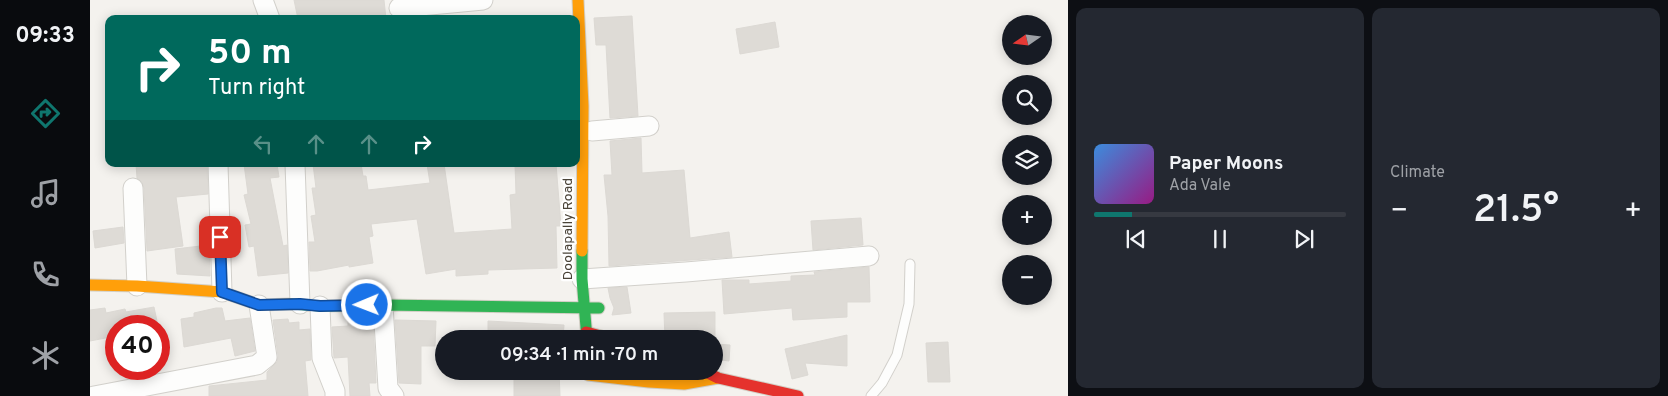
<!DOCTYPE html>
<meta charset="utf-8">
<style>
:root{--surface:#171b24;--page:#242831;--text:#f1f3f6;--muted:#9ea1a6;--line:#363941;--accent:#0f766e}
body{margin:0;font-family:Overpass,sans-serif;background:var(--page);color:var(--text);height:100vh;display:flex;flex-direction:column;font-size:19px;white-space:nowrap}
*{box-sizing:border-box;margin:0}
p{font-size:16px;color:var(--muted)}
.icon{flex:none;width:28px;height:28px;fill:none;stroke:currentColor;stroke-width:2;stroke-linecap:round;stroke-linejoin:round}
.map{position:relative;flex:1;overflow:hidden}
.drawer{display:flex;flex-direction:column;gap:8px;padding:8px;background:#0d0f14;width:600px}
.drawer>*{flex:none}
.guide{position:absolute;left:15px;top:15px;width:475px;height:152px;border-radius:10px;box-shadow:0 2px 12px #0003;background:#00695c;color:#fff;overflow:hidden}
.needle{width:32px;rotate:256deg}
.fabs{position:absolute;left:912px;top:15px;display:grid;gap:10px}
.fabs a{display:grid;place-items:center;width:50px;height:50px;border-radius:50%;background:var(--surface);box-shadow:0 2px 12px #0003;font-size:25px}
.speed{position:absolute;left:15px;top:315px;display:flex;gap:10px;font-size:25px;font-weight:700;text-align:center}
.speed>*{display:grid;place-content:center;width:65px;height:65px;border-radius:50%;background:var(--surface);box-shadow:0 2px 12px #0003;line-height:1}
.speed .limit{border:8px solid #d22;background:#fff;color:#111}
.pin{position:absolute;display:grid;place-items:center;width:42px;height:42px;color:#fff;margin:-21px;border-radius:10px;box-shadow:0 2px 8px #0006}
.me{position:absolute;width:55px;margin:-28px;rotate:269deg;stroke-linejoin:round;filter:drop-shadow(0 0 4px #0008)}
.turn{display:flex;align-items:center;gap:18px;height:105px;padding:0 20px;font-size:22px}
.turn .icon{width:65px;height:65px;stroke-width:2.5}
.turn b{display:block;font-size:35px;line-height:42px}
.lanes{display:flex;align-items:center;height:48px;padding:0 20px;background:#0003;justify-content:center;gap:25px;direction:ltr}
.lanes .off{opacity:.35}
.big{font-size:38px;font-weight:600;line-height:1.1}
.drawer .card{flex:1;display:flex;flex-direction:column;justify-content:center;gap:8px;min-width:0;padding:0 18px;border-radius:10px;background:var(--page)}
.song{display:flex;align-items:center;gap:15px}
.cover{width:60px;height:60px;border-radius:8px;background:linear-gradient(135deg,hsl(210 70% 55%),hsl(310 70% 35%))}
.played{height:5px;border-radius:2px;background:linear-gradient(90deg,var(--accent) 15%,var(--line) 15%)}
.keys{display:flex;justify-content:space-around;direction:ltr}
.heat{display:flex;justify-content:space-between;align-items:center;font-size:28px;direction:ltr}
.drawer .tiles{flex:1;display:grid;gap:8px;grid-template-columns:repeat(2,1fr)}
.trip{position:absolute;left:345px;top:330px;width:288px;height:50px;border-radius:25px;background:var(--surface);box-shadow:0 2px 12px #0003;font-weight:600;line-height:50px;text-align:center}
main{display:flex;flex:1;min-height:0}
.tabs{display:flex;flex-direction:column;width:90px;justify-content:space-around;align-items:center;background:#090b0e;color:var(--muted)}
.tabs .icon{width:35px;height:35px}
.tabs .active{color:var(--accent)}
.tabs b{font-size:22px;color:var(--text)}
.map>svg:first-child{display:block}
.building{fill:#dedbd6;stroke:#dcd9d4}
.lines{fill:none;stroke-linecap:round;stroke-linejoin:round}
.lane-casing{stroke:#d2d0cb;stroke-width:11}
.street-casing{stroke:#d2d0cb;stroke-width:21}
.fast-casing{stroke:#d3cfc5;stroke-width:13}
.slow-casing{stroke:#d3cfc5;stroke-width:13}
.jam-casing{stroke:#d3cfc5;stroke-width:13}
.lane{stroke:#fdfdfc;stroke-width:9}
.street{stroke:#fdfdfc;stroke-width:19}
.fast{stroke:#30b455;stroke-width:11}
.slow{stroke:#ff9f0a;stroke-width:11}
.jam{stroke:#e5322d;stroke-width:11}
.route-casing{stroke:#114b97;stroke-width:12}
.route{stroke:#1a73e8;stroke-width:9}
.labels{text-anchor:middle;dominant-baseline:central;stroke-width:4.5;stroke-linejoin:round;paint-order:stroke}
.street-label{font-size:14px;fill:#4b4439;stroke:#fff}
</style>
<main>
<nav class="tabs">
<b>09:33</b>
<svg class="icon active" aria-label="directions" viewBox="0 0 24 24"><path d="M12 3l9 9-9 9-9-9zM9 14v-3h6M13 9l2 2-2 2"/></svg>
<svg class="icon" aria-label="music" viewBox="0 0 24 24"><path d="M9 18V5l10-2v13"/><circle cx="6" cy="18" r="3"/><circle cx="16" cy="16" r="3"/></svg>
<svg class="icon" aria-label="phone" viewBox="0 0 24 24"><path d="M5 4h4l2 5-3 2q2 4 5 5l2-3 5 2v4C11 20 4 13 5 4z"/></svg>
<svg class="icon" aria-label="climate" viewBox="0 0 24 24"><path d="M12 3v18M4 7l16 10M4 17L20 7"/></svg>
</nav>
<div class="map">
<svg width="978" height="396" viewBox="0 0 978 396">
<rect width="100%" height="100%" fill="#f4f2ee"/>
<path class="building" d="M204,0H294L296,19H208Z
M542,16L548,116L520,118L516,45H506L504,18Z
M685,22L689,47L650,54L646,29Z
M551,138L552,173L594,170L600,238L639,232L642,257L519,266L518,216L514,175H522L520,141Z
M46,164H117L118,194L86,197L93,246L57,251L54,188L52,182L47,178Z
M154,164H187L189,177L180,178L193,246L197,245L198,273L168,276L164,246L159,247L155,225L161,224L154,195L158,194Z
M223,164H271L273,176H276L278,190L340,183L337,164H354L364,233L422,229L420,195L426,194L425,164H466L471,226H466L467,268L398,270V274L366,276V269L336,274L327,219L281,224L283,236L279,237L283,263L259,267V265L227,271H220L219,242H225L221,216L226,215L222,188H226Z
M771,218L773,245L723,250L721,221Z
M33,227L34,243L5,248L3,231Z
M119,245L120,276L87,274L85,249Z
M779,267L780,302H757V317L703,320L702,308L634,314L632,280H659V284L701,281V276L725,275L724,272Z
M537,287L541,313L522,315L524,308L520,298L518,288Z
M64,307L68,326H26V336L0,341V310L15,308L16,313L35,309L36,312Z
M126,308H132L135,321L160,318L165,351L145,356L141,338L94,347L91,319L104,317V313Z
M625,312V339H575L574,313Z
M198,319L199,323L209,322V330L220,329L221,360L215,361L218,396H119V386L177,380V372L187,362L188,356L183,320Z
M283,320L286,383H279L280,396H260L258,357L244,358L242,327L258,326V321Z
M305,320L346,321L345,346H331V384L309,383Z
M398,321L474,325L473,339L398,338Z
M757,335V366L715,363L718,375L702,379L695,349Z
M858,342L860,382H838L836,343Z
M624,344L640,345L639,361L624,359Z
M424,371H469L470,396H424Z"/>
<g class="lines">
<g class="lane-casing">
<path id="lane" d="M781,396L792,383L807,355L819,304L820,264"/>
</g>
<g class="street-casing">
<path id="street" d="M173,0L180,19
M309,8L393,0
M502,131L559,126
M128,164L132,292
M205,164L210,304
M43,188L47,286
M492,279L596,272L779,256
M293,305L298,388L304,396
M230,306L232,358L245,391V396
M4,396L167,365L177,357L169,305"/>
</g>
<g class="fast-casing">
<path id="fast" d="M492,251V279L497,339
M201,304L230,306L293,305L509,308"/>
</g>
<g class="slow-casing">
<path id="slow" d="M488,0L493,106L492,251
M0,285L47,286L132,292L169,305L201,304
M498,375L559,382L594,384L628,378"/>
</g>
<g class="jam-casing">
<path id="jam" d="M496,332L522,339
M614,371L628,378L708,396"/>
</g>
<use href="#lane" class="lane"/>
<use href="#street" class="street"/>
<use href="#fast" class="fast"/>
<use href="#slow" class="slow"/>
<use href="#jam" class="jam"/>
</g>
<g class="lines">
<g class="route-casing">
<path id="route" d="M130,237L132,292L169,305L210,304L230,306L277,305"/>
</g>
<use href="#route" class="route"/>
</g>
<g class="labels">
<g class="street-label">
<text transform="translate(478 229) rotate(-90)">Doolapally Road</text>
</g>
</g>
</svg>
<div class="fabs">
<a><svg class="needle" viewBox="-14 -14 28 28"><path d="M0-13l5 13h-10z" fill="#e53935"/><path d="M0 13l5-13h-10z" fill="#9ea1a6"/></svg></a>
<a><svg class="icon" aria-label="search" viewBox="0 0 24 24"><circle cx="10" cy="10" r="6"/><path d="M15 15l6 6"/></svg></a>
<a><svg class="icon" aria-label="layers" viewBox="0 0 24 24"><path d="M12 4l9 5-9 5-9-5zM3 14l9 5 9-5"/></svg></a>
<a>+</a>
<a>−</a>
</div>
<div class="speed"><div class="limit">40</div></div>
<div class="pin" style="left:130px;top:237px;background:#d93025"><svg class="icon" aria-label="arrive" viewBox="0 0 24 24"><path d="M6 21V4h12l-3 4 3 4H6"/></svg></div>
<svg class="me" style="left:277px;top:305px" viewBox="-20 -20 40 40"><circle r="17" fill="#1a73e8" stroke="#fff" stroke-width="3"/><path d="M0-11L8 9 0 5-8 9z" fill="#fff"/></svg>
<div class="trip">09:34 · 1 min · 70 m</div>
<div class="guide">
<div class="turn"><svg class="icon" aria-label="right" viewBox="0 0 24 24"><path d="M7 20v-9h11M14 6l5 5-5 5"/></svg><div><b>50 m</b>Turn right</div></div>
<div class="lanes"><svg class="icon off" aria-label="left" viewBox="0 0 24 24"><path d="M17 20v-9H6M10 6l-5 5 5 5"/></svg><svg class="icon off" aria-label="ahead" viewBox="0 0 24 24"><path d="M12 20V5M6 11l6-6 6 6"/></svg><svg class="icon off" aria-label="ahead" viewBox="0 0 24 24"><path d="M12 20V5M6 11l6-6 6 6"/></svg><svg class="icon" aria-label="right" viewBox="0 0 24 24"><path d="M7 20v-9h11M14 6l5 5-5 5"/></svg></div>
</div>
</div>
<section class="drawer">
<div class="tiles">
<div class="card">
<div class="song"><i class="cover"></i><div><b>Paper Moons</b><p>Ada Vale</p></div></div>
<div class="played"></div>
<div class="keys"><svg class="icon" aria-label="previous" viewBox="0 0 24 24"><path d="M18 5L8 12l10 7zM5 5v14"/></svg><svg class="icon" aria-label="pause" viewBox="0 0 24 24"><path d="M8 5v14M16 5v14"/></svg><svg class="icon" aria-label="next" viewBox="0 0 24 24"><path d="M6 5l10 7-10 7zM19 5v14"/></svg></div>
</div>
<div class="card"><p>Climate</p>
<div class="heat"><a>−</a><b class="big">21.5°</b><a>+</a></div>
</div>
</div>
</section>
</main>
